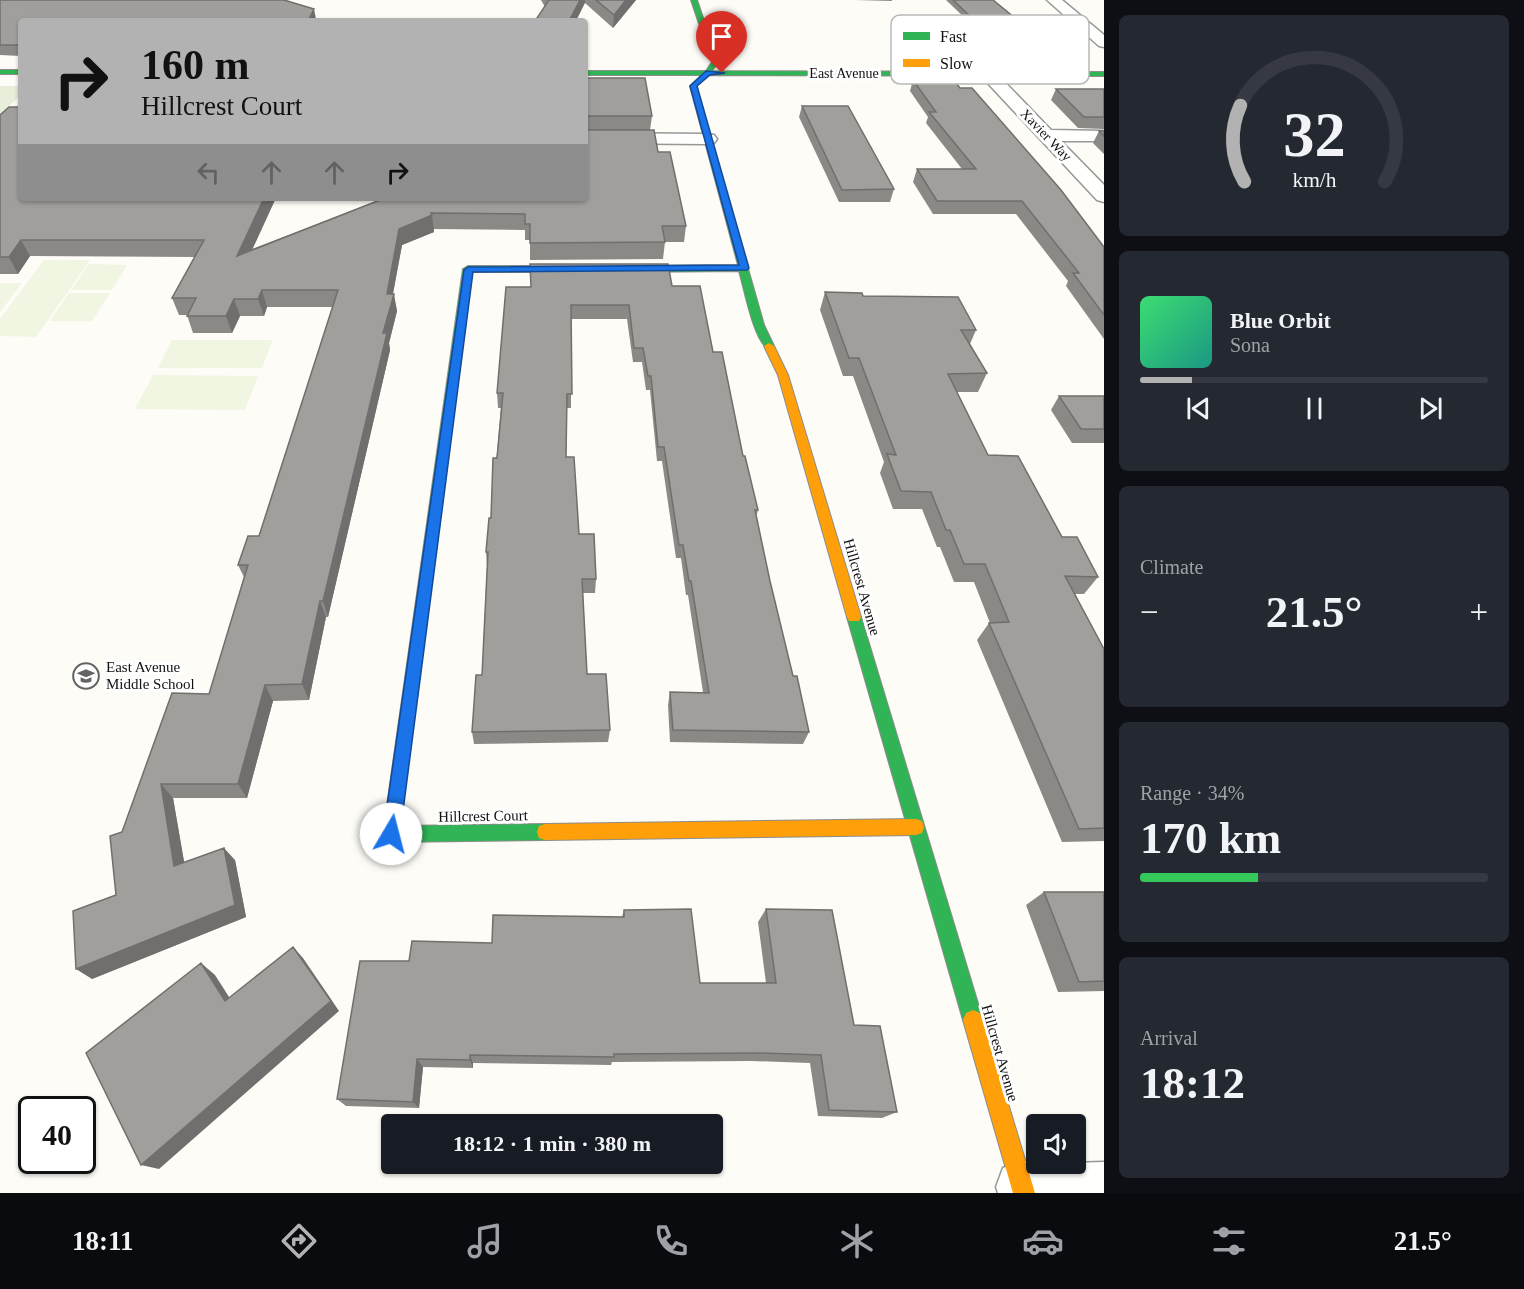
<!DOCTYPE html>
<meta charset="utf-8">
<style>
:root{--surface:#171b24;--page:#242831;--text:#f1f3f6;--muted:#9ea1a6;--line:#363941;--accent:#b2b2b3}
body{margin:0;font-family:Georgia,serif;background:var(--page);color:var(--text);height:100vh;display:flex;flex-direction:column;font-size:22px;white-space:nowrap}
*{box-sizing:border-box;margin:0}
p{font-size:20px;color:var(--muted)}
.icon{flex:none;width:33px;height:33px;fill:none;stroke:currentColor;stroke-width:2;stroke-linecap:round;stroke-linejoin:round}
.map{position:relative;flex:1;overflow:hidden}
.panel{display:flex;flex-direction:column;gap:15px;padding:15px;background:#0d0f14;width:420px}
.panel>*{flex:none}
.guide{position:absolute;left:18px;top:18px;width:570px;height:183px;border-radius:6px;box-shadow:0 2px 4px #0004;background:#b2b2b3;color:#111;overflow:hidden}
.controls{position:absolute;left:1026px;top:1114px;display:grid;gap:12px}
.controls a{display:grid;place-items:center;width:60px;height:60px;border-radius:6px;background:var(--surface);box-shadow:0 2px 4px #0004;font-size:30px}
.speed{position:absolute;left:18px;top:1096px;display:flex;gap:12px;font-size:30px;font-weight:700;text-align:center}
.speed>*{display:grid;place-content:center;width:78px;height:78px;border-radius:50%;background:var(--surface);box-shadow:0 2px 4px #0004;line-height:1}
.speed .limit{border:3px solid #111;border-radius:9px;background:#fff;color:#111}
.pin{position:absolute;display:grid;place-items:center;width:51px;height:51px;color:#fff;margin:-62px -26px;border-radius:50% 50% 50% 0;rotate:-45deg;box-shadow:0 0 6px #0007}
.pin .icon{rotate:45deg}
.me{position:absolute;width:66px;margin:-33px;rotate:8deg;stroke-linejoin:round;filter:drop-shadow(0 0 4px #0008)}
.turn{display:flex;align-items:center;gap:21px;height:126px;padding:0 24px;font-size:27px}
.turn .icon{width:78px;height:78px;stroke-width:2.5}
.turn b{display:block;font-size:42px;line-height:51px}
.lanes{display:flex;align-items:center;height:57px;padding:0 24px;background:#0003;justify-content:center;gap:30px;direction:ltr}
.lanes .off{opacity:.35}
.big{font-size:45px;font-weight:800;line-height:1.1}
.panel .card{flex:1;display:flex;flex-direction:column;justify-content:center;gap:9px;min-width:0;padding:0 21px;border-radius:9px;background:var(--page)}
.panel .dial{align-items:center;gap:0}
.dial svg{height:156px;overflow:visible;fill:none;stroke:var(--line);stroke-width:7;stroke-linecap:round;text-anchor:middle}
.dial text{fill:var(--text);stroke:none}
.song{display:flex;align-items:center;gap:18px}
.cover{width:72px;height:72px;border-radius:9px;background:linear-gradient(135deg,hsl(140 70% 55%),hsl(170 70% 35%))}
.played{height:6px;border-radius:3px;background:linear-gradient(90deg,var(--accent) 15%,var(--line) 15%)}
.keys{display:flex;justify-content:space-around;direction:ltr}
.heat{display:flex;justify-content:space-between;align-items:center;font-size:33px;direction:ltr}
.charge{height:9px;border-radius:4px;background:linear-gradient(90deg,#34c759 34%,var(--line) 0)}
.trip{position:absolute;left:381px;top:1114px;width:342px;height:60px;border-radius:6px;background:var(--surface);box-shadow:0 2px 4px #0004;font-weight:800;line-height:60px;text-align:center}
.tabs{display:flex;height:96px;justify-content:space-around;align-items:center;background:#090b0e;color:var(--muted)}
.tabs .icon{width:42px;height:42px}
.tabs .selected{color:var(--accent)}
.tabs b{font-size:27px;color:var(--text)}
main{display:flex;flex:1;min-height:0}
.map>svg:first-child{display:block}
.cemetery{fill:#e9eedb}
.pitch{fill:#f0f6e1}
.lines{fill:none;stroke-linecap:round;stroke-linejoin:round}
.street-casing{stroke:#979795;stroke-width:3}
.fast-casing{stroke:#8e8d8b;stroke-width:2}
.slow-casing{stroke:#8e8d8b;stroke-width:2}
.street{fill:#fffffe;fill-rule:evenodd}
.fast{fill:#30b455;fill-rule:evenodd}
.slow{fill:#ff9f0a;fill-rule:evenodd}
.wall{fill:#8a8986}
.shaded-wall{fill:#716f6d}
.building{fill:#a19f9c;stroke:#716f6d;stroke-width:1.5}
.route{fill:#1a73e8;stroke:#114b97;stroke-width:1.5}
.labels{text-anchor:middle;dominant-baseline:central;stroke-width:6;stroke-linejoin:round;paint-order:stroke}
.far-street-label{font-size:14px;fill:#111;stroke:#fff}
.street-label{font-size:15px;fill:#111;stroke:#fff}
.poi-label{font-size:15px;fill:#111;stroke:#fff;text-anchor:start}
.key{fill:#fff;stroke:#b8b8b8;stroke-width:1.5}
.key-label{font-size:16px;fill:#111}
</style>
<main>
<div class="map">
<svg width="1104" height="1193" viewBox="0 0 1104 1193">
<rect width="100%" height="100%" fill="#fdfcf7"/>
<path class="cemetery" d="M0,86H21V95L0,114Z"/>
<path class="pitch" d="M44,260H90L36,337L0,336V319Z
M89,264L127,265L112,290H71Z
M0,283H22L0,312Z
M69,293H110L92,321H50Z
M172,340H273L262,368H158Z
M153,375L258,376L245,410L135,409Z"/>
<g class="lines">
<g class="street-casing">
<path id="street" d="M1047,0H1062L1104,35V47L1099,46Z
M988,69L994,71L1051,130L1104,131V141H1061L1104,185V202L1097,200L982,77L980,74L982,71Z
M585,133L708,134L714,135L717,139L714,143L708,144L585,143Z
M1022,1161H1036V1164L1104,1162V1193H998L996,1187L1003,1168Z"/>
</g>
<g class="fast-casing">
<path id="fast" d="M691,0H697L718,62L712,71L1104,72V76L709,75L696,86L764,325L774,346L769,349C754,343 744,287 739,271L623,272L618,269L623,266L738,265L690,86L702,75H585V71H706L712,62Z
M0,70H21V74H0Z
M468,266H574L579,269L574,272H472L400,826L545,824L551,826L553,832L551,838L545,840L391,842L385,840L383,834L463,269Z
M854,612L859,613L861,617L983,1020L980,1027L973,1030L966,1027L963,1020L847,617L849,613Z"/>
</g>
<g class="slow-casing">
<path id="slow" d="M769,343L774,346L788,375L861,617L859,621H849L847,617L778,375L764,346Z
M916,819L922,821L924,827L922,833L916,835L545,840L539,838L537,832L539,826L545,824Z
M973,1010L980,1013L983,1020L1035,1193H1013L963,1020L966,1013Z"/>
</g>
<use href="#street" class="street"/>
<use href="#fast" class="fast"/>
<use href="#slow" class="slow"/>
</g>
<path class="wall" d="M0,0L316,19L315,21H21V56L0,55Z
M541,0H636L613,28L585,3L545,7Z
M855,0H892V1Z
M946,0H993L1038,37L1035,42H990Z
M585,78L652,116L650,130L658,152L686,226L684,242H665L663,259L530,260V240H525V230L434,229V232L402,245L393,294L397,311L389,343L390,350L328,617H326L309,700L273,701L247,798H173L184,863L235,860L246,917L92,979L116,895L122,832L209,694L244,577L238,565L259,536L333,307H267L264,316H240L232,333H193L187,315H179L172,298L195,257L30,256L18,274H0V115L252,249L380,200L585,198Z
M913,80L960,88L1104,247V339L1066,286L1068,281L1016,214H933L913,182L917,169H962L926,123L928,117L910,91Z
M1056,89H1104V129L1078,128L1051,100Z
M802,106L894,189L890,202H839L799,117Z
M1099,131H1104V154L1093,143Z
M672,286L713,352L758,510L756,517L770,581L793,676L809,732L803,744L670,742L668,705L670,692H703L688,595H686L681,558H676L662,461H657L650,390H646L642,362H633L627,319H571V408H567L566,457L579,534L596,579L595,593H583L587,674L610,730L608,742L474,744L472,732L482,675L487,566L486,552L491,518L501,408H498L497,393L506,287Z
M825,292L863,296L976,330L970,344L987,373L978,392H957L988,455L1098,577L1084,594H1075L1104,649V841L1062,842L977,640L989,623H990L974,582H954L940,547H937L922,509H893L880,473L884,462L853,376H843L820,310Z
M1059,396H1104V443H1072L1051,410Z
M1044,892H1104V991L1058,992L1026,905Z
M766,909L854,1025L897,1112L882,1118L818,1116L810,1063L752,1061L612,1062L611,1065L473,1063V1068L423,1067L419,1108L346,1106L337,1099L409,961L492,943L622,917L624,910L700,983H766L758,922Z"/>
<path class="shaded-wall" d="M580,0H585V3L576,21H569Z
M626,0H636L613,28L614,15Z
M314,9L316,19L315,21H308Z
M264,198H276L242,272L237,256Z
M432,215L434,232L402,245L390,309L394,294L397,311L389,343L390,350L328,617L323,601L383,333L387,294L399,229Z
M21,240L30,256L18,274L9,257Z
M262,290L267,307L264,316L258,299Z
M234,299L240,316L232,333L226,316Z
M320,601L326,617L309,700L302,684Z
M265,685L273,701L247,798L238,784Z
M161,784L173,798L187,878L174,866Z
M224,848L235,860L246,917L92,979L76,969Z
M293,947L303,958L339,1011L159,1169L141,1165Z
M201,963L215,975L238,1011L225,1001Z
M470,1055L473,1063V1068L470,1060Z
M417,1059L423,1067L419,1108L413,1102Z"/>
<path class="building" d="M0,0H284L314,9L308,21H21V45H0Z
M549,0H580L569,21H535Z
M596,0H626L614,15Z
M953,0H993L1038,37H992Z
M585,78H645L652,116H585Z
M913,80H954L960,88H972L1061,190L1104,247V315L1073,273H1079L1022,201H937L917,169H976L929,112H936Z
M1056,89H1104V117H1084Z
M802,106H848L894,189L842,190Z
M9,107H21V198H264L237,256L380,200L379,198H585V130H654L658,152H670L686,226H662L665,242L530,243V224H525V214L431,213L432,215L399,229L387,294H394L383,333H387L323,601H320L302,684L265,685L238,784H161L174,866L224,848L235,905L76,969L73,911L116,895L110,836L122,832L172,693L209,694L248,565H238L248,536H259L338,290H262L258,299H234L226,316H187L196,298H172L204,240H21L9,257H0V115Z
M1099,131H1104V136Z
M530,264H668L672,286H700L713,352H722L743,456H745L758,510H755L770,581L793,676H797L809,732L673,730L670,692L709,693L691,581H689L683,545H679L664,447H658L651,376H648L643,348H634L629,305H571L572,394H567L566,457H574L579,534H594L596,579H582L587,674H606L610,730L472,732L476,675H482L488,552H486L489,518H491L493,458H497L503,393H497L506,287H531Z
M825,292L862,293L863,296L958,297L976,330H961L987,373L948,374L988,455L1018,456L1062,537H1077L1098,577L1065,576L1104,649V828L1079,829L989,623L1009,622L985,564H964L950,530H946L931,492L901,491L887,454L896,455L859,358H849Z
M1059,396H1104V429H1081Z
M1044,892H1104V981L1079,982Z
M691,909L700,983H776L766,909L832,910L854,1025L880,1026L897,1112L829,1110L821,1055L761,1053L614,1054V1057L470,1055V1060L417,1059L413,1102L337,1099L360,961H409L412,941L492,943L493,915L624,917V910Z
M293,947L331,1001L141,1165L86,1053L201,963L225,1001Z"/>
<path class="route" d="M706,71L725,73L710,75L697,86L749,268L747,270L473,272L400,834L397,840L391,842L385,840L383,834L464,270L468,267L739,265L690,86Z"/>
<defs>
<g id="school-ring" transform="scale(1.35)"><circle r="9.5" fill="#fff" stroke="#646362" stroke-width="1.5"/><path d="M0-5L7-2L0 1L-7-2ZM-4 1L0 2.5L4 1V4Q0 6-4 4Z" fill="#646362"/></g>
</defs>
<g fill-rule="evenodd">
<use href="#school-ring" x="86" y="676"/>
</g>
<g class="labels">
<g class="far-street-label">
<text x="844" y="73">East Avenue</text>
<text transform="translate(1046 135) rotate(46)">Xavier Way</text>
</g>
<g class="street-label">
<text transform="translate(862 587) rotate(74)">Hillcrest Avenue</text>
<text transform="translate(483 816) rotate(-1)">Hillcrest Court</text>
<text transform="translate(1000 1053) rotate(74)">Hillcrest Avenue</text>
</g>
<g class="poi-label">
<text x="106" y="667">East Avenue<tspan x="106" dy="17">Middle School</tspan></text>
</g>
</g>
<rect x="891" y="15" width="198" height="69" rx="9" class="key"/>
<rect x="903" y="32" width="27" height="8" fill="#30b455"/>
<rect x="903" y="59" width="27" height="8" fill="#ff9f0a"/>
<g class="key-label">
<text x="940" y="42">Fast</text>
<text x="940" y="69">Slow</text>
</g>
</svg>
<div class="controls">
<a><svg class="icon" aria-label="sound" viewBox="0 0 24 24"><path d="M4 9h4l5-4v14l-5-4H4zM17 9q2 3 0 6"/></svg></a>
</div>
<div class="speed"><div class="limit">40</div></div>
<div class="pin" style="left:722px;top:73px;background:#d93025"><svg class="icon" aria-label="arrive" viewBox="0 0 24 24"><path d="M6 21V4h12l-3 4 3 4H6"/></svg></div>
<svg class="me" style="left:391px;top:834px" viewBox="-20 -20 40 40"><circle r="19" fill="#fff"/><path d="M0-13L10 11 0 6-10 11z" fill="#1a73e8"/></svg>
<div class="trip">18:12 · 1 min · 380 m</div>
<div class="guide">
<div class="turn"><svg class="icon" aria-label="right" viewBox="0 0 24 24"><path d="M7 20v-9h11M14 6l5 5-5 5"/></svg><div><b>160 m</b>Hillcrest Court</div></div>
<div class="lanes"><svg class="icon off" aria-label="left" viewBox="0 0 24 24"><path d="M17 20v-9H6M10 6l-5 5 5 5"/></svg><svg class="icon off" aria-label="ahead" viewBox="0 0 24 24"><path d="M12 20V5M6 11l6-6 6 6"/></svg><svg class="icon off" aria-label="ahead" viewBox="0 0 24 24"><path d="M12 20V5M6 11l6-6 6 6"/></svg><svg class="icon" aria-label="right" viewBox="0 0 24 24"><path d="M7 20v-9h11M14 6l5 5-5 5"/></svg></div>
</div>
</div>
<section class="panel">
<div class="card dial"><svg viewBox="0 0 100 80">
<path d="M14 69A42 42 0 1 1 86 69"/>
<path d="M14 69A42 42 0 0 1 12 30" stroke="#b2b2b3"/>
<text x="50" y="56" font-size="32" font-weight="700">32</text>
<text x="50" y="72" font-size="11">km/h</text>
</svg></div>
<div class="card">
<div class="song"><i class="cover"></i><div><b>Blue Orbit</b><p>Sona</p></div></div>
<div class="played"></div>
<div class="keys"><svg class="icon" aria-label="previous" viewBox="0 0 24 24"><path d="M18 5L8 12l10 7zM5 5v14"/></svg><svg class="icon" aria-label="pause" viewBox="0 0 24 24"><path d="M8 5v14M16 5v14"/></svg><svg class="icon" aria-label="next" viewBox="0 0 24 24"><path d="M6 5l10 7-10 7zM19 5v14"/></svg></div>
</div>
<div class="card"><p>Climate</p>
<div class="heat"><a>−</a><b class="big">21.5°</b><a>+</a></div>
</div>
<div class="card"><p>Range · 34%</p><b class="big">170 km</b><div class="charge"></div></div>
<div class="card"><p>Arrival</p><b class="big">18:12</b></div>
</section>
</main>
<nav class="tabs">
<b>18:11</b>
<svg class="icon selected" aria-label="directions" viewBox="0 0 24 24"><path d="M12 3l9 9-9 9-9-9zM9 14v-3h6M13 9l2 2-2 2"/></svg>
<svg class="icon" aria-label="music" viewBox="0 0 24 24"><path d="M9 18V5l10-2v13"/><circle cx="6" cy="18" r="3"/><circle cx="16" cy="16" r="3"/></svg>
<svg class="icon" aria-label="phone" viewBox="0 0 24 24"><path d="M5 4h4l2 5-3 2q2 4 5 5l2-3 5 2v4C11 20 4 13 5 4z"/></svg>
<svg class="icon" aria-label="climate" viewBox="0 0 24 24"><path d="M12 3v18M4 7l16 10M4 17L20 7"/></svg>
<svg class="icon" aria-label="car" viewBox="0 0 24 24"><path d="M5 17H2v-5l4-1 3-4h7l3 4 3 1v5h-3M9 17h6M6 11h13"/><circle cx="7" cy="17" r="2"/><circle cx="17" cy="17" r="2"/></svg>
<svg class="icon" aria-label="filters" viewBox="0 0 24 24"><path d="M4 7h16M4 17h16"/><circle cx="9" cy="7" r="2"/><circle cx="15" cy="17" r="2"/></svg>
<b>21.5°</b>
</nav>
